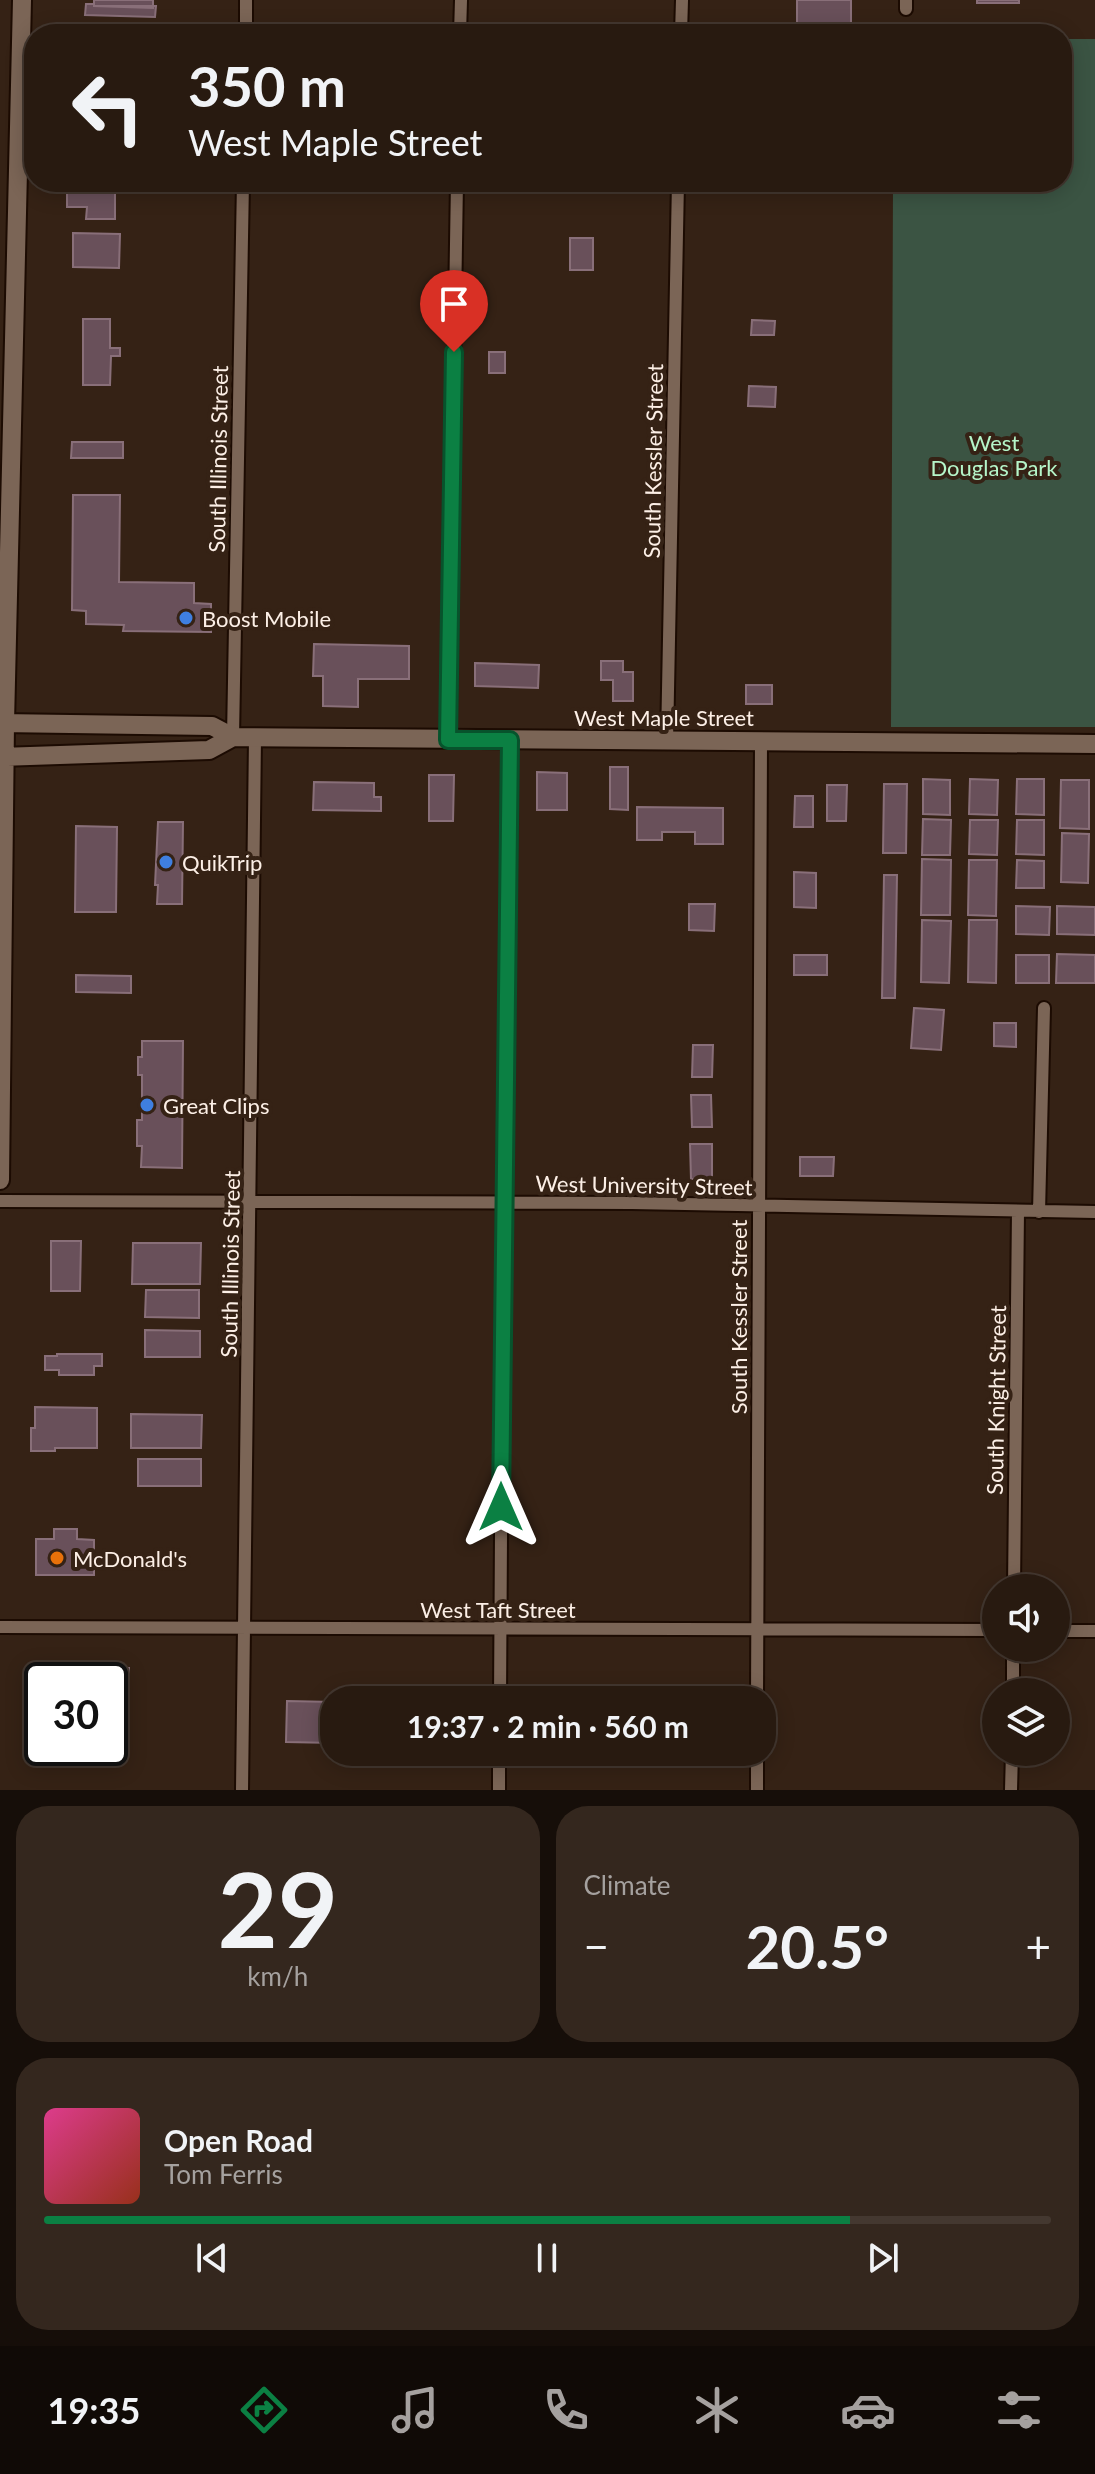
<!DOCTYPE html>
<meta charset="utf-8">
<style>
:root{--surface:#281a10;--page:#34271e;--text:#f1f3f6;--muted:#a5a19f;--line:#443830;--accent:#0b8043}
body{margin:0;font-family:Lato,sans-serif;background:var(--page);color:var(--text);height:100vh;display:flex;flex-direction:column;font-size:30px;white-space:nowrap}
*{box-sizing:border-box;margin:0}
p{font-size:26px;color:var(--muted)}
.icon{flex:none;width:44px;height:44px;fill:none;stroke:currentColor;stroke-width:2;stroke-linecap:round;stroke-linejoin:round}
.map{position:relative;height:1790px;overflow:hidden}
.drawer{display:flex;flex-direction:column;gap:16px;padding:16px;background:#160e09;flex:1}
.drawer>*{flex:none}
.guide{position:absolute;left:24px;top:24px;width:1048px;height:168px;border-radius:32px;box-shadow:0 4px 20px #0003,0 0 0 2px var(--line);background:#281a10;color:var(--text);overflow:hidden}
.tools{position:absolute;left:982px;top:1574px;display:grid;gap:16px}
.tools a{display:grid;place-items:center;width:88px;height:88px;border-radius:50%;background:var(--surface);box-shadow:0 4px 20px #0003,0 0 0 2px var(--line);font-size:40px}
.speed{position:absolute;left:24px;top:1662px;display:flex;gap:16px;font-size:40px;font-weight:700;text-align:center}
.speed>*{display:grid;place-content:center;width:104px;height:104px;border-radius:50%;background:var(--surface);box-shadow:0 4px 20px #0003,0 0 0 2px var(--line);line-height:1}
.speed .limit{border:4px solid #111;border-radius:12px;background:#fff;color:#111}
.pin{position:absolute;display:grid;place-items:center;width:68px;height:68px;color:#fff;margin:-82px -34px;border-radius:50% 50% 50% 0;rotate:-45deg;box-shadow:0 0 8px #0007}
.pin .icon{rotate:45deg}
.me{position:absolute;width:88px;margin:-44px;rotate:0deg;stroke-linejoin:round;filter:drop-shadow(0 0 6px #0008)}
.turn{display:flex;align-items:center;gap:28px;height:168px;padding:0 32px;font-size:36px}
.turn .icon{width:104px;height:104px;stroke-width:2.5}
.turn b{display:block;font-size:56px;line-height:68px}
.big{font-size:60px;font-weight:700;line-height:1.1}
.drawer .card{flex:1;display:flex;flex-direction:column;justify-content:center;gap:12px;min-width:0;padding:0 28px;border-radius:32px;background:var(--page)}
.drawer .dial{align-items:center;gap:0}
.dial b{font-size:104px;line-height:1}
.song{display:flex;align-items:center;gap:24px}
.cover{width:96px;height:96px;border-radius:12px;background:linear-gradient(135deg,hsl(330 70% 55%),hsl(10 70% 35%))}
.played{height:8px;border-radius:4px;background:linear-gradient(90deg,var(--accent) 80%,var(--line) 80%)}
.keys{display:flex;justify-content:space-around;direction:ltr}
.heat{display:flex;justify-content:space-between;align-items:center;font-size:44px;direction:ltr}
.drawer .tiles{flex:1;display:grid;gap:16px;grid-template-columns:1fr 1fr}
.card:last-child{grid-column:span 2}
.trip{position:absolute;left:320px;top:1686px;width:456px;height:80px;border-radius:32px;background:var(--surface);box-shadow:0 4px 20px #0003,0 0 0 2px var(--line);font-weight:700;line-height:80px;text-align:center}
.tabs{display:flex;height:128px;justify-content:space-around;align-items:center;background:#100a06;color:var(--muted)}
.tabs .icon{width:56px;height:56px}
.tabs .on{color:var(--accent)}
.tabs b{font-size:36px;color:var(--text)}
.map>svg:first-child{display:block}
.green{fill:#3b5443}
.building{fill:#69505a;stroke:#896f79;stroke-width:2}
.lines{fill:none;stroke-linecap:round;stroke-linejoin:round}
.street-casing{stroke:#1c0b02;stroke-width:16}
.secondary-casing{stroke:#1c0b02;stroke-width:22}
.street{stroke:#7b6556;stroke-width:12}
.secondary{stroke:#7b6556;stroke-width:18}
.route-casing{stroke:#07532c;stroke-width:20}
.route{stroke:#0b8043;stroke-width:14}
.shop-dot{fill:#3f7fe0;stroke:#352215;stroke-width:3}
.food-dot{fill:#e8710a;stroke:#352215;stroke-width:3}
.labels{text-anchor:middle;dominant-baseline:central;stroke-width:8;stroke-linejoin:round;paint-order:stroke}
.park-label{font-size:22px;fill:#b5f5c9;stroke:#352215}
.street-label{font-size:22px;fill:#fcefe6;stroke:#352215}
.poi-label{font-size:22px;fill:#fcefe6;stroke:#352215;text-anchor:start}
</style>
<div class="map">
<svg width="1095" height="1790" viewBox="0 0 1095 1790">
<rect width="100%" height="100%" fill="#352215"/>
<path class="green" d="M1062,39H1095V727H891L893,182H1062Z"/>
<path class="building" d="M94,0H153V8L94,6Z
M797,0H851V34H797Z
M977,0H1019V3H977Z
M86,4H94V6H156L155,17L85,15Z
M67,182H115V219H86L87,207H67Z
M73,233L120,234L119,268L73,267Z
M570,238H593V270H570Z
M83,319H110V348H120V356H111L110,385H83Z
M752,320L775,321L774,335H751Z
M489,352H505V373H489Z
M749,386L776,387L775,407L748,406Z
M72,442H123V458H71Z
M73,495H120L119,582L194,583V603L211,604V632L123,631L124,625L86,624V611L72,610Z
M314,644L409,646V679H358V707L323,706V676H313Z
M601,661H623V672H633V701H613V680H601Z
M475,663L539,665L538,688L475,686Z
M746,685H772V704H746Z
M610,767H628V810L610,809Z
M537,772L567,773V810H537Z
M429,775H454L453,821H429Z
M923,779L950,780V815L923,814Z
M970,779L998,780L997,815L969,814Z
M1017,779H1044V815L1016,814Z
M1061,780H1089V829L1060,828Z
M314,782L374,783V797H381V811L313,810Z
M884,784H907L906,853H883Z
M827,785H847L846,821H827Z
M795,796H813V827H794Z
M637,807L723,808V844H695V832H662V840H637Z
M923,819L951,820L950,855H922Z
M970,820H998L997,855L969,854Z
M1017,820H1044V855L1016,854Z
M158,822H183L182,904H157L158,885H155Z
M76,826L117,827L116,912H75Z
M1062,833L1089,834L1088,883L1061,882Z
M922,859L951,860L950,915H921Z
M969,860H997L996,916L968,915Z
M1017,860L1044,861V888H1016Z
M794,872L816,873V908L794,907Z
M884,875H897L895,998H882Z
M689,904H715L714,931L689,930Z
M1016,906L1050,907L1049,935L1016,934Z
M1057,906L1095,907V935L1057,934Z
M922,920L951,921L949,983L921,982Z
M969,920H997L996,983L968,982Z
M1057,954L1095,955V983H1056Z
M794,955H827V975H794Z
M1016,955H1049V983H1016Z
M76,975L131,976V993L76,992Z
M914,1008L944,1010L941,1050L911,1048Z
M994,1023H1016V1047L994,1046Z
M142,1041H183L182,1168L141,1167L142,1146H137V1120H142V1075H138V1057H142Z
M693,1045H713L712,1077H692Z
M691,1095H711L712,1127H692Z
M690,1144H712V1179H691Z
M800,1157H834L833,1176H800Z
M51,1241H81L80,1291H51Z
M133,1243H201L200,1284H132Z
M146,1290H199V1318L145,1317Z
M145,1330L200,1331V1357H145Z
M57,1354H102V1366H94V1375H59V1370H45V1356H57Z
M35,1407L97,1408V1448H55V1451H31V1428H35Z
M131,1414L202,1415L201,1448H131Z
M138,1459H201V1486H138Z
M54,1529H77V1539L94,1540V1575H36V1539H54Z
M84,1667L129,1668L128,1714H110V1680H75V1676H83Z
M287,1701L334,1702V1743L286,1742Z"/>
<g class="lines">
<g class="street-casing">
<path id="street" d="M906,9V0
M246,34V0
M460,34L461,0
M681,34L682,0
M233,737L243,182
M448,740L457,182
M667,741L678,182
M0,1201L632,1203L1095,1212
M1039,1212L1044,1008
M1014,1588L1018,1211
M0,1627L996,1630
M1056,1631H1095
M1013,1692V1648
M500,1700L503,1203L510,740
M757,1700L761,742
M242,1790L255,738
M499,1790V1752
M757,1790V1752
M1011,1790L1012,1752"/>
</g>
<g class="secondary-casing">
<path id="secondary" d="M0,723L212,726L233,737L1095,744
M0,757L209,750L233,737
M0,1180L5,723L22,0"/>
</g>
<use href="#street" class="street"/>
<use href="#secondary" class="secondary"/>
</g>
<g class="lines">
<g class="route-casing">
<path id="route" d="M454,352L448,740H510L501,1507"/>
</g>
<use href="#route" class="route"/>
</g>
<g class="shop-dot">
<circle cx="186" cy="618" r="8"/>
<circle cx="166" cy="862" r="8"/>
<circle cx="147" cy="1105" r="8"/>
</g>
<circle class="food-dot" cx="57" cy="1558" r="8"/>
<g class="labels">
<g class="park-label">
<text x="994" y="442">West<tspan x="994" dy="25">Douglas Park</tspan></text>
</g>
<g class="street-label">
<text transform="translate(218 459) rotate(-89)">South Illinois Street</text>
<text transform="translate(653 461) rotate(-89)">South Kessler Street</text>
<text x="664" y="717">West Maple Street</text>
<text transform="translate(644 1185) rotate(1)">West University Street</text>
<text transform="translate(230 1264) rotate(-89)">South Illinois Street</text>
<text transform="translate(738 1317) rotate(-90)">South Kessler Street</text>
<text transform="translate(996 1400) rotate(-89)">South Knight Street</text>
<text x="498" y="1609">West Taft Street</text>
</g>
<g class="poi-label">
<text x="202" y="618">Boost Mobile</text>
<text x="182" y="862">QuikTrip</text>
<text x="163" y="1105">Great Clips</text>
<text x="73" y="1558">McDonald's</text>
</g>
</g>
</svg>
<div class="tools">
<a><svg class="icon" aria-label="sound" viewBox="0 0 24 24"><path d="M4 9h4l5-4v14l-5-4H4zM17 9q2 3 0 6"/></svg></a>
<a><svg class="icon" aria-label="layers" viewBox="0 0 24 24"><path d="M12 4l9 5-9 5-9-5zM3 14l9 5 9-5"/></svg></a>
</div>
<div class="speed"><div class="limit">30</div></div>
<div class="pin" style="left:454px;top:352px;background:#d93025"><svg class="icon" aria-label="arrive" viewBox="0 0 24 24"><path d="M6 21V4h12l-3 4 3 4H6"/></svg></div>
<svg class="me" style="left:501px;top:1507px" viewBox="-20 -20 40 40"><path d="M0-17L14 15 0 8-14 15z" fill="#0b8043" stroke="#fff" stroke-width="4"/></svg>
<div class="trip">19:37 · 2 min · 560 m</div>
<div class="guide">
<div class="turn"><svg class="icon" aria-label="left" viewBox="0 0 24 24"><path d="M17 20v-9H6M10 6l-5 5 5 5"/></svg><div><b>350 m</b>West Maple Street</div></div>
</div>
</div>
<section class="drawer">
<div class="tiles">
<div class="card dial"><b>29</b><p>km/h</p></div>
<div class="card"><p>Climate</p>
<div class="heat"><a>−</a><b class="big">20.5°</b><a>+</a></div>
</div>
<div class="card">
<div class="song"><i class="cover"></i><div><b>Open Road</b><p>Tom Ferris</p></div></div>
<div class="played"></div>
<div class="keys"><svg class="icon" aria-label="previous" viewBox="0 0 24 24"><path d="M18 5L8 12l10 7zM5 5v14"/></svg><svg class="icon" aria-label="pause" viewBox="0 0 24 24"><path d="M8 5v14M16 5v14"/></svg><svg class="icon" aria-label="next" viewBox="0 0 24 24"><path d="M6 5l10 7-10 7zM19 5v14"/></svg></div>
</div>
</div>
</section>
<nav class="tabs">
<b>19:35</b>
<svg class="icon on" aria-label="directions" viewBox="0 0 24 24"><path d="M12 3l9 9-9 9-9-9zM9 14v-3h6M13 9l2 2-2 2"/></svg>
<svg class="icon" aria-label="music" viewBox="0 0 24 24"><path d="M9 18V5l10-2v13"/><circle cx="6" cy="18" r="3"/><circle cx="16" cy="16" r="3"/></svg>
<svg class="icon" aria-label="phone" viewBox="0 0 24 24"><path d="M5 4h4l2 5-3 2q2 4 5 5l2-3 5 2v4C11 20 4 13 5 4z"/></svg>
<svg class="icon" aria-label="climate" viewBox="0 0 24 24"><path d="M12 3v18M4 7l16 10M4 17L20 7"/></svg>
<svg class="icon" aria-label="car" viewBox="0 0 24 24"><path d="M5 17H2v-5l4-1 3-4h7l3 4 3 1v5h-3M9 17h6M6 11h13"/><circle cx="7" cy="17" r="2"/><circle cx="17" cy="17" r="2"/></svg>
<svg class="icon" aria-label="filters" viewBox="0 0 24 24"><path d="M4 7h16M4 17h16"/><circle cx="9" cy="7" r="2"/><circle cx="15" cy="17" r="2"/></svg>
</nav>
